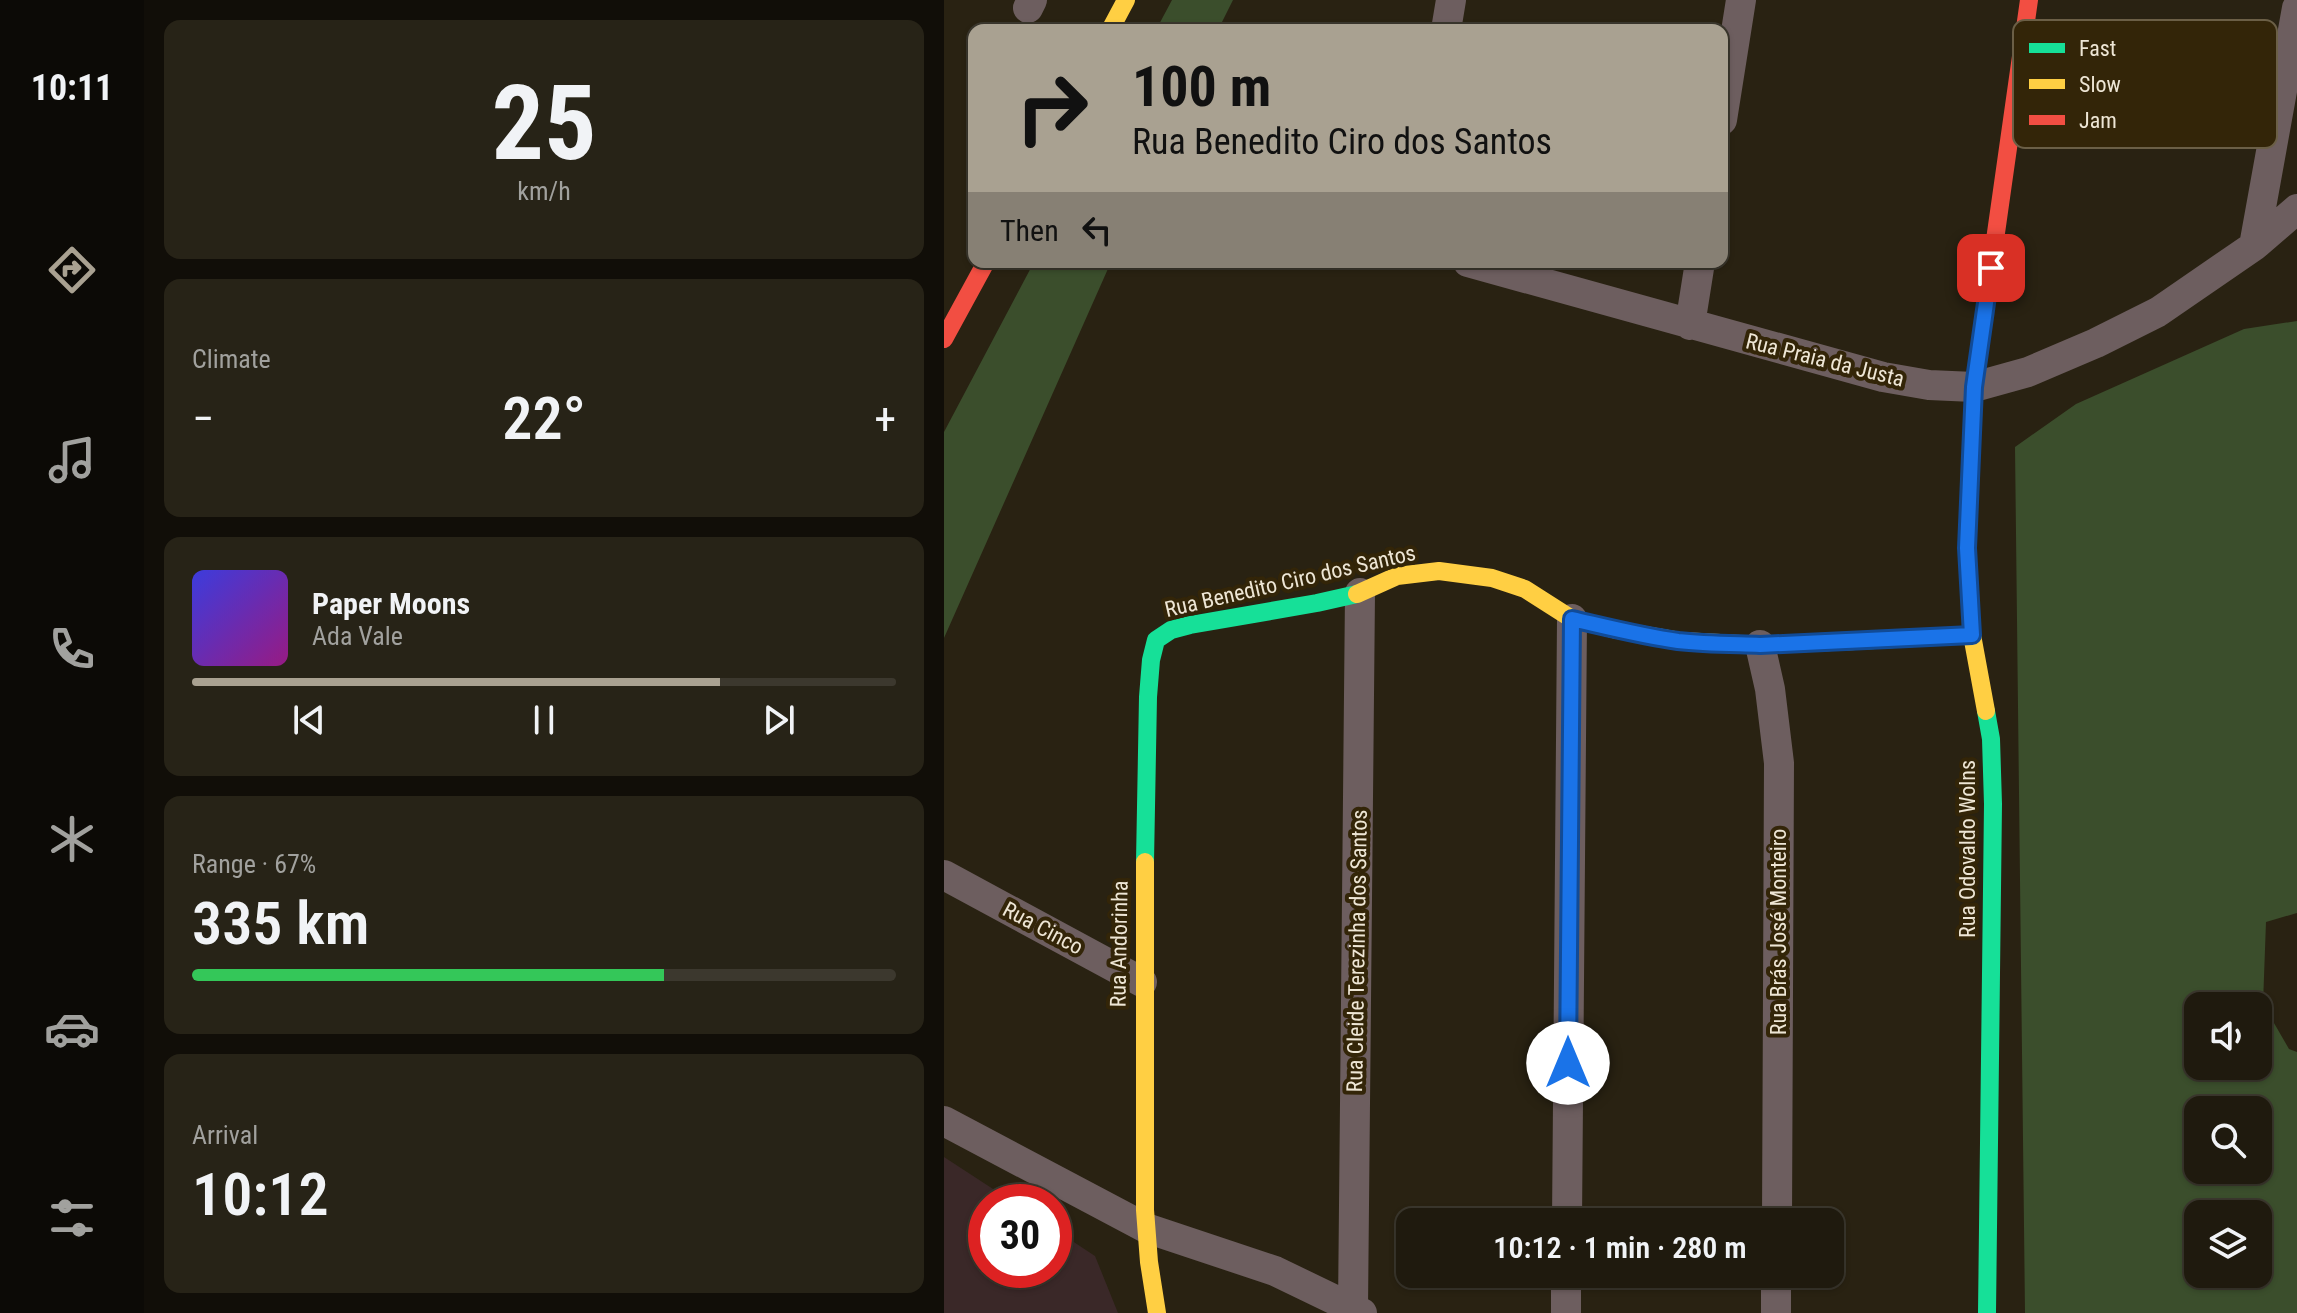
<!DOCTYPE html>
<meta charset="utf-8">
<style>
:root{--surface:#1f1a0e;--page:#272317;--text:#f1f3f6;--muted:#a1a19e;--line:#3c382e;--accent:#a9a191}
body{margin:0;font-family:"Roboto Condensed",sans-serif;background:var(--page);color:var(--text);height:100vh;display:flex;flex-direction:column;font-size:30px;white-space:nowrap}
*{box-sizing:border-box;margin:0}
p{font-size:26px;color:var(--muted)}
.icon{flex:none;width:44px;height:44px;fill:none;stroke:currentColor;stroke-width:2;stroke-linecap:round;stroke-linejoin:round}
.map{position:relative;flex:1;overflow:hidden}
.panel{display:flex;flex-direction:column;gap:20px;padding:20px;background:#110e08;width:800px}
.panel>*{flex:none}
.guide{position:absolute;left:24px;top:24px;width:760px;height:244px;border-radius:16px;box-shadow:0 2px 6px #0004,0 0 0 2px var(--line);background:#a9a191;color:#111;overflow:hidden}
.tools{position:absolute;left:1240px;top:992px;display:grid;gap:16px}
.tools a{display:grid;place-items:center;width:88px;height:88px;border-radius:16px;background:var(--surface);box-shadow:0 2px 6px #0004,0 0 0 2px var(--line);font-size:40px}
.speed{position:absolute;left:24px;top:1184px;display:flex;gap:16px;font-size:40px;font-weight:700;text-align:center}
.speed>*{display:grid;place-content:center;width:104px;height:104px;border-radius:50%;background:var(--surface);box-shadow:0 2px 6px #0004,0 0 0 2px var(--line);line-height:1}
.speed .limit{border:12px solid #d22;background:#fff;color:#111}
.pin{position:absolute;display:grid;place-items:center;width:68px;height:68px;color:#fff;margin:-34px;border-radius:16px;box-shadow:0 4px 12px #0006}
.me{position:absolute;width:88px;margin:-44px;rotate:0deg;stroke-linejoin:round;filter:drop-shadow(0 0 6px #0008)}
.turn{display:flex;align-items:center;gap:28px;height:168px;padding:0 32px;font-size:36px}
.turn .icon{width:104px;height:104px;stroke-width:2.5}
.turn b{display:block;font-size:56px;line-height:68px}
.then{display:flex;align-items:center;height:76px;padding:0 32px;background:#0003;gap:16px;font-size:30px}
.big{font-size:60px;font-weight:600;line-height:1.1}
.panel .card{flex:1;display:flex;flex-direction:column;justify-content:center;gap:12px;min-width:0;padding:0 28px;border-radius:16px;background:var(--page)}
.panel .dial{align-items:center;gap:0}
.dial b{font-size:104px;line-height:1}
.song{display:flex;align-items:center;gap:24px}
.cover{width:96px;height:96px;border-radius:12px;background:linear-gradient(135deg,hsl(240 70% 55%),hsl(310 70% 35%))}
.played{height:8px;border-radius:4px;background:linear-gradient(90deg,var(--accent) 75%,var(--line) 75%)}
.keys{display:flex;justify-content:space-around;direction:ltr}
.heat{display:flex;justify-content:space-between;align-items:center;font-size:44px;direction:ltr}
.charge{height:12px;border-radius:6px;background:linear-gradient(90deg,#34c759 67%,var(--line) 0)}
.trip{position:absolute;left:452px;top:1208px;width:448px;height:80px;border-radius:16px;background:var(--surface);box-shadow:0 2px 6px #0004,0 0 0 2px var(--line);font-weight:600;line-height:80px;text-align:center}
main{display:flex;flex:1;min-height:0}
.dock{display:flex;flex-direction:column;width:144px;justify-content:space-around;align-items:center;background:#0c0a06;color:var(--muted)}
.dock .icon{width:56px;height:56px}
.dock .current{color:var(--accent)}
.dock b{font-size:36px;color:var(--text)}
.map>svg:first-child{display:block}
.education{fill:#3a2828}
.green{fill:#3b4e2c;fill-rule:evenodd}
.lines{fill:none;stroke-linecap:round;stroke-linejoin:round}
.street{stroke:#6d5e5f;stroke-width:30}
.fast{stroke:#16e098;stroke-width:18}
.slow{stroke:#ffcf43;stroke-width:18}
.jam{stroke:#f24e42;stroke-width:18}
.route-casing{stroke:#114b97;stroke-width:20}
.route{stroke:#1a73e8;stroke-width:14}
.labels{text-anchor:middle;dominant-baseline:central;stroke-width:8;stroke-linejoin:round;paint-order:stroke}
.street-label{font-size:22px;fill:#eee6d5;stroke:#332508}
.key{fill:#332508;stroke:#6b5f46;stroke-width:2}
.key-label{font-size:22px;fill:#eee6d5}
</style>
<main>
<nav class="dock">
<b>10:11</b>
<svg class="icon current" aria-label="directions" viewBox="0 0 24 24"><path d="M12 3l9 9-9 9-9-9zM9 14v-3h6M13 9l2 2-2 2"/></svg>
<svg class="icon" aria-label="music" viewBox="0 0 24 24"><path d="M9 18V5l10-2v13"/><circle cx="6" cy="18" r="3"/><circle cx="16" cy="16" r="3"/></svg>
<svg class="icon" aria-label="phone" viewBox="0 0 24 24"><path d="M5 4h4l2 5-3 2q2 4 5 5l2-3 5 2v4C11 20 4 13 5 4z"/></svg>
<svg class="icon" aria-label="climate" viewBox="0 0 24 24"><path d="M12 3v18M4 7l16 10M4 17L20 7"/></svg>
<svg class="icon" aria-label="car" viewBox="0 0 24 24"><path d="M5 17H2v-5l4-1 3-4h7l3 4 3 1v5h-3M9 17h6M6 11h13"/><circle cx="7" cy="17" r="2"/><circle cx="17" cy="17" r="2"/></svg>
<svg class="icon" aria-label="filters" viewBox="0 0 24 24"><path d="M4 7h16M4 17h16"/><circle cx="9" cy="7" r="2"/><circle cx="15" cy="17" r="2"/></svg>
</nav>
<section class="panel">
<div class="card dial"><b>25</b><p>km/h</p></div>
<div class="card"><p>Climate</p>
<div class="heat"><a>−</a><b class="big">22°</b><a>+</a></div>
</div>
<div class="card">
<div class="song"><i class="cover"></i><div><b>Paper Moons</b><p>Ada Vale</p></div></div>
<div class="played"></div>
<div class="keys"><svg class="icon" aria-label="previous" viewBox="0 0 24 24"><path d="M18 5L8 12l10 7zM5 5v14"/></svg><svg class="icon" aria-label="pause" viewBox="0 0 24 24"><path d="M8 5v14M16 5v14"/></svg><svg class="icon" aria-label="next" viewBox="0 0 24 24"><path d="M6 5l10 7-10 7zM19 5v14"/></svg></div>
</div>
<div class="card"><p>Range · 67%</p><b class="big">335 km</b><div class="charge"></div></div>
<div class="card"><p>Arrival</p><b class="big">10:12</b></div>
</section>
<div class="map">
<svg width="1353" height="1313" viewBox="0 0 1353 1313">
<rect width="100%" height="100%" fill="#292212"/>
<path class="education" d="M0,1157L69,1202H42V1270H110V1229L151,1256L174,1313H0Z"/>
<path class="green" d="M228,0H289L274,30H212Z
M90,262H167L0,638V432Z
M1353,321V913L1322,922L1319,1004L1345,1049L1353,1052V1313H1081L1071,447L1132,404L1300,329ZM1254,1006H1314V1066H1254ZM1254,1110H1314V1170H1254ZM1254,1214H1314V1274H1254Z"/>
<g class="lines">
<path class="street" d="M84,8L88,0
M502,30L507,0
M778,120L797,0
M1310,246L1353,8
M524,262L939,377L985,385L1030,387L1084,372L1152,343L1214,312L1310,246L1353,209
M746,325L756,262
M816,645L826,689L835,763L833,1222
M0,875L198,982
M0,1121L202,1228L331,1271L418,1313
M623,1222L628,619
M409,1308L416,593
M622,1313V1274
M832,1313V1274"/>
<path class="fast" d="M911,641L1028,635
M1042,711L1047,739L1049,804L1043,1313
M201,862L204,697L207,660L212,640L227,630L246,625L373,603L413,594"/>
<path class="slow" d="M166,30L182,0
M413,594L453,576L495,571L548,578L581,589L628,619L673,630L737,641L816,645L911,641
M1042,711L1028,635L1023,548L1030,387L1049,254
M201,862V1210L205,1262L213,1313"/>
<path class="jam" d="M1049,254L1085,0
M0,339L42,262"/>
</g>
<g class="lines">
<g class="route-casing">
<path id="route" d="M624,1063L628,619C663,627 698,636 734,641C761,644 789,644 816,645L1028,635L1023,548L1030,387L1047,268"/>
</g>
<use href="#route" class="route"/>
</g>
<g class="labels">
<g class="street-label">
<text transform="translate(881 360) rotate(14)">Rua Praia da Justa</text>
<text transform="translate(346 581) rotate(-13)">Rua Benedito Ciro dos Santos</text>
<text transform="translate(1023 849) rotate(-90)">Rua Odovaldo Wolns</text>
<text transform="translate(99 928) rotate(28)">Rua Cinco</text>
<text transform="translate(834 932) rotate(-90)">Rua Brás José Monteiro</text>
<text transform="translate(175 944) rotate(-89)">Rua Andorinha</text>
<text transform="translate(413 951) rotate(-89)">Rua Cleide Terezinha dos Santos</text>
</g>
</g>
<rect x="1069" y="20" width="264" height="128" rx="12" class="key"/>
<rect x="1085" y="43" width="36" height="10" fill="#16e098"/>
<rect x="1085" y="79" width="36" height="10" fill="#ffcf43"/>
<rect x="1085" y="115" width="36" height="10" fill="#f24e42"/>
<g class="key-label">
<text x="1135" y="56">Fast</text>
<text x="1135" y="92">Slow</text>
<text x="1135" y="128">Jam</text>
</g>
</svg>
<div class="tools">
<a><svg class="icon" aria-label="sound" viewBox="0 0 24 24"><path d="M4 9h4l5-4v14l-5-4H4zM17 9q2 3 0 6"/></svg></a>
<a><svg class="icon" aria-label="search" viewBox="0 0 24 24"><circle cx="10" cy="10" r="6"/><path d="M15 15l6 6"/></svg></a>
<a><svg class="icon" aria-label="layers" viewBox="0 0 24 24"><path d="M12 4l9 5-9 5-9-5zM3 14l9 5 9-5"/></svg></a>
</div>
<div class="speed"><div class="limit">30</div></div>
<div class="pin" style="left:1047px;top:268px;background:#d93025"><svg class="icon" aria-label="arrive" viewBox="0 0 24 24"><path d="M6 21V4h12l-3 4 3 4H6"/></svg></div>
<svg class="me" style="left:624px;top:1063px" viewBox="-20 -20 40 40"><circle r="19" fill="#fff"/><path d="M0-13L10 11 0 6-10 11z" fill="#1a73e8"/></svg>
<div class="trip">10:12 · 1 min · 280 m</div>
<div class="guide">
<div class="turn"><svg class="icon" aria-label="right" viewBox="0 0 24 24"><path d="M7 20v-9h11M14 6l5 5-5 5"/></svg><div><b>100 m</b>Rua Benedito Ciro dos Santos</div></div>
<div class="then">Then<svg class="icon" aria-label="left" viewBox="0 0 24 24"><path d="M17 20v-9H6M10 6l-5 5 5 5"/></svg></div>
</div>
</div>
</main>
